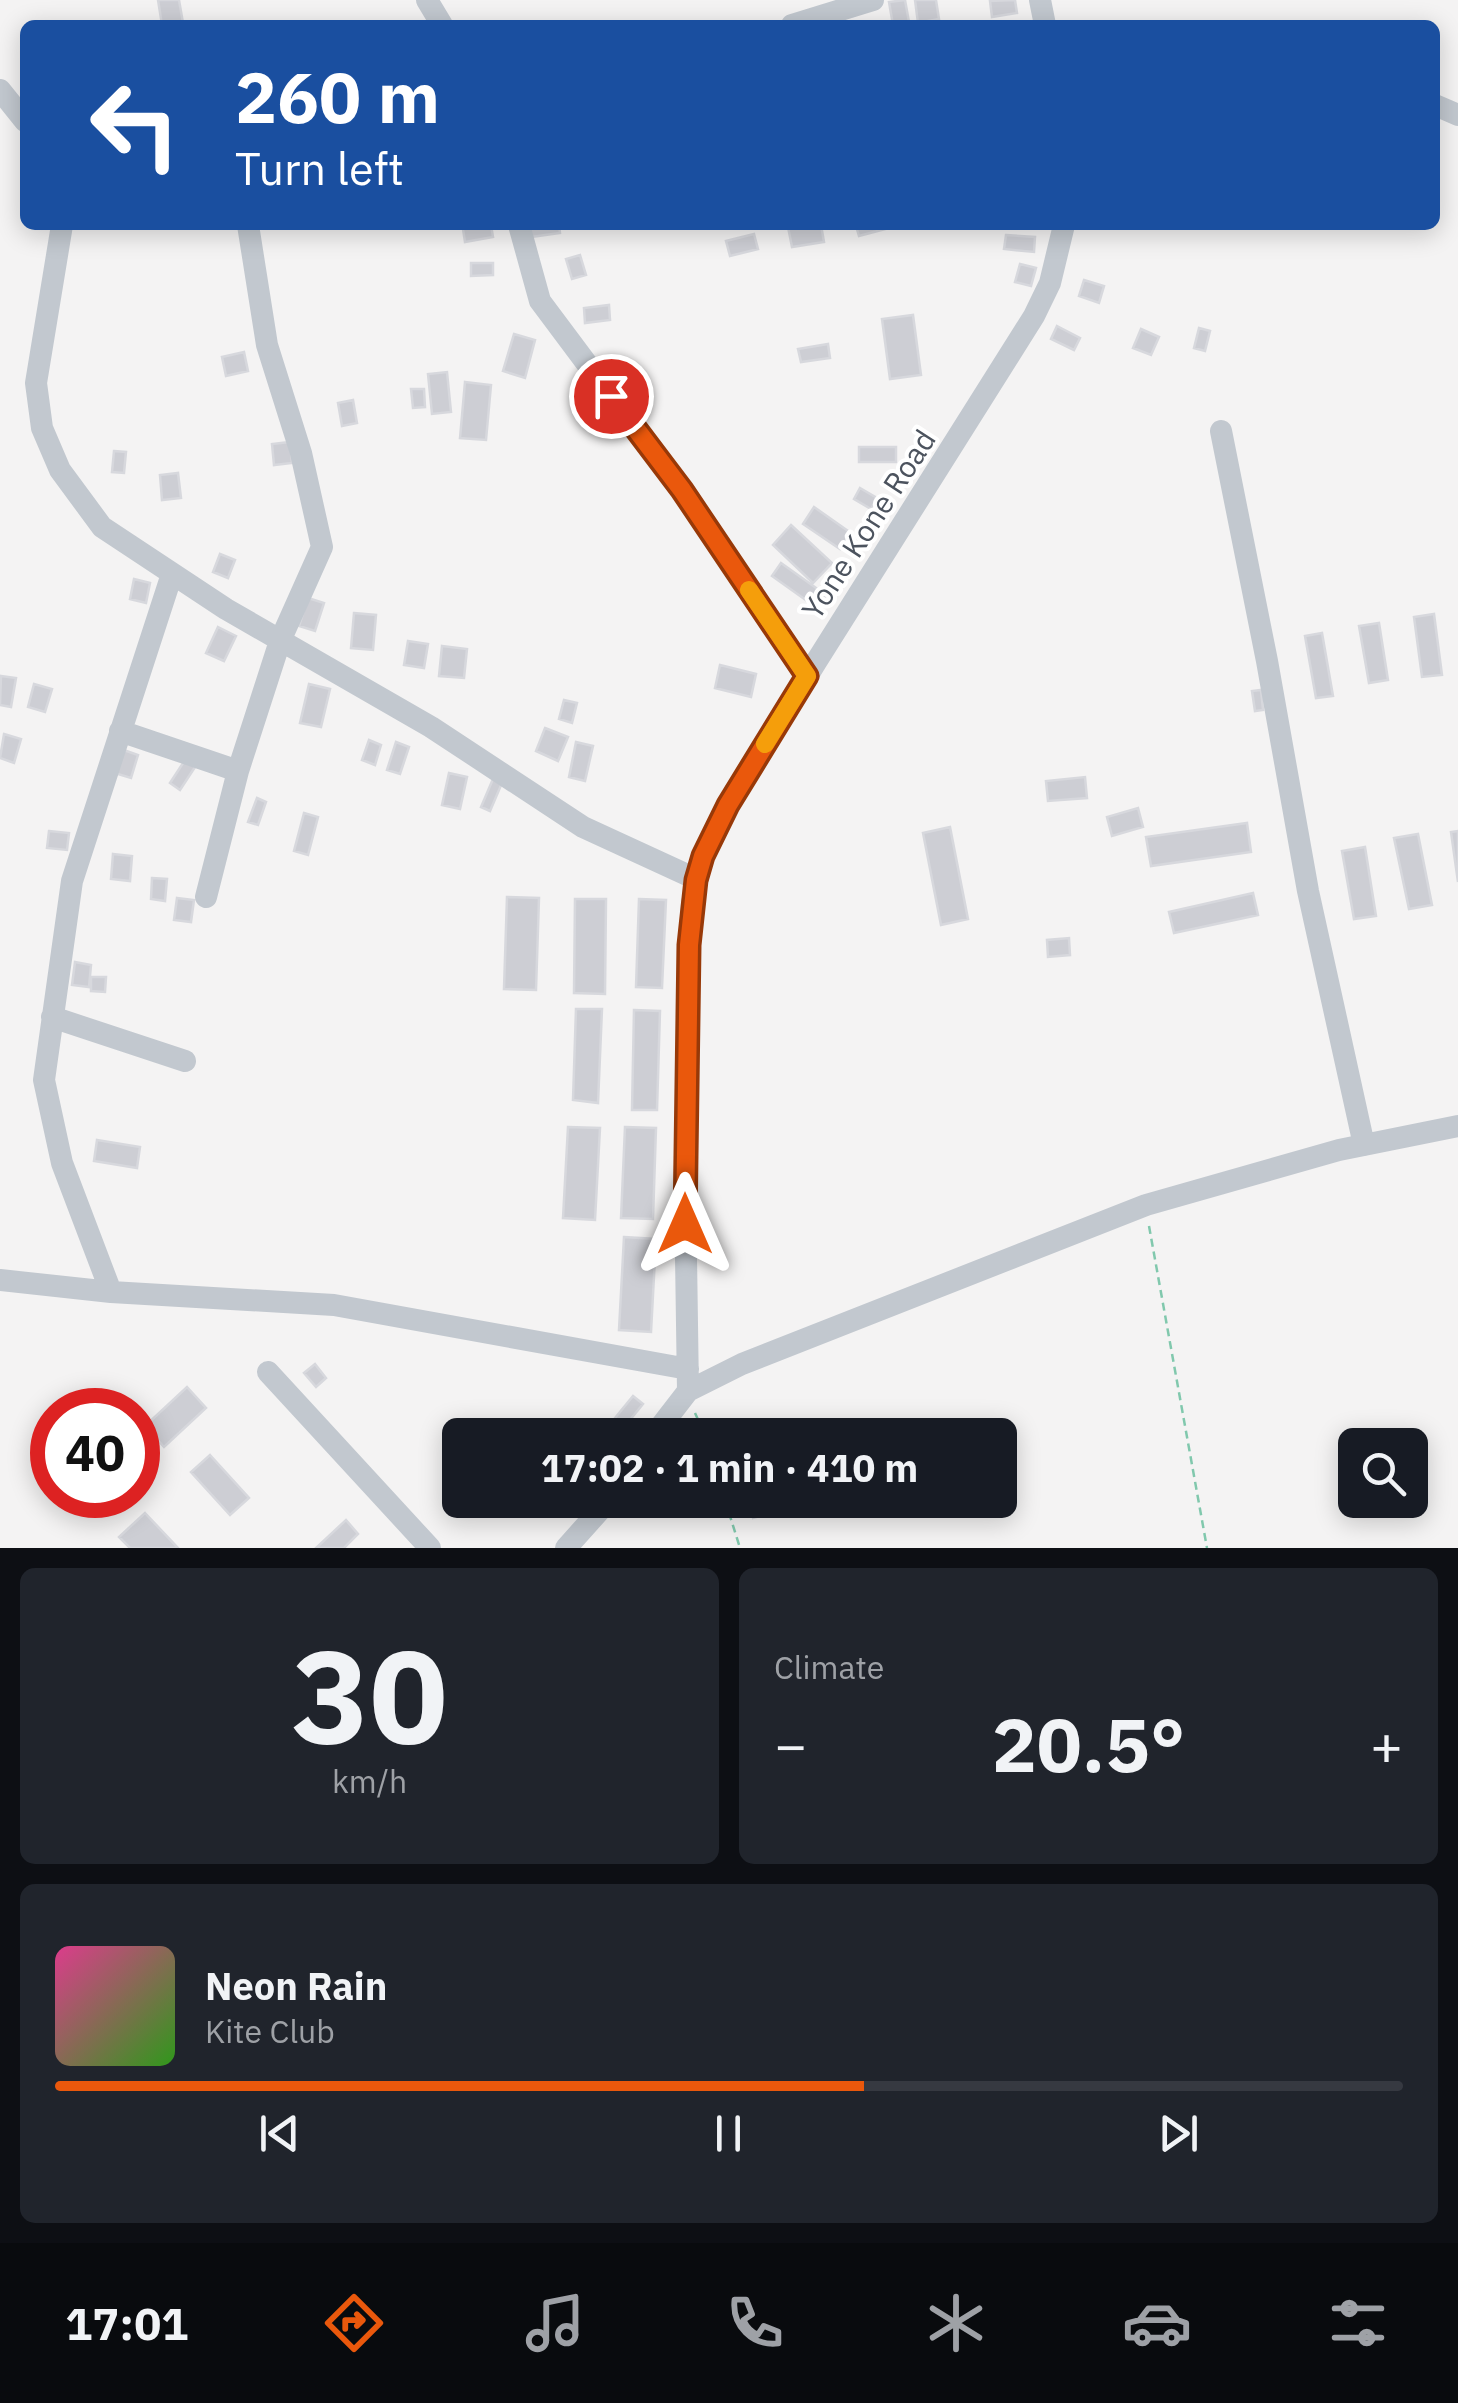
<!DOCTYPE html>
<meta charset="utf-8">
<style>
:root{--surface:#171b24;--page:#20242c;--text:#f1f3f6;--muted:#9ea1a6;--line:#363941;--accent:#ea580c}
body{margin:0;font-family:"IBM Plex Sans",sans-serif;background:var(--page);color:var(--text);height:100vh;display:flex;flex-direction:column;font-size:38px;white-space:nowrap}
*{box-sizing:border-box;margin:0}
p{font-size:32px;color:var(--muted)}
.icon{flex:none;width:55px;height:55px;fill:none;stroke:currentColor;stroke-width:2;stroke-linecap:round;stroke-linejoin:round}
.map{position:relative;height:1548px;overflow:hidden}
.panel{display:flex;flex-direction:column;gap:20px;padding:20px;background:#0d0f14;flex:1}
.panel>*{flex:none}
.guide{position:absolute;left:20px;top:20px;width:1420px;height:210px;border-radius:15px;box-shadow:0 5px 25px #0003;background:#1a4fa0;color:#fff;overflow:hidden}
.tools{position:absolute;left:1338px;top:1428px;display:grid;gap:20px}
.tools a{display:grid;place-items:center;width:90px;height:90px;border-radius:15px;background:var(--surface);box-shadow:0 5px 25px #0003;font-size:50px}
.speed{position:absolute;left:30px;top:1388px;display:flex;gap:20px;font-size:50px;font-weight:700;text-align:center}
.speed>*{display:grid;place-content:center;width:130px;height:130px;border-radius:50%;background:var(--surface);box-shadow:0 5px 25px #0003;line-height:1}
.speed .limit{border:15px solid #d22;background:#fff;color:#111}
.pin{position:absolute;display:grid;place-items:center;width:85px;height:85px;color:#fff;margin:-42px;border:5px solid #fff;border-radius:50%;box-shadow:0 2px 10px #0007}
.me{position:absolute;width:110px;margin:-55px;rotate:0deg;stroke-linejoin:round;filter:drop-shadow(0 0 8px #0008)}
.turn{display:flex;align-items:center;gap:35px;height:210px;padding:0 50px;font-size:45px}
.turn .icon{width:130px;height:130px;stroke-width:2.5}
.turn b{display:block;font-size:70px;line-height:85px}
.big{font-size:75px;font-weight:800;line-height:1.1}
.panel .tile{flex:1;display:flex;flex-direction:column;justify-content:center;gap:15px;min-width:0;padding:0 35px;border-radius:15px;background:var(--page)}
.panel .dial{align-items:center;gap:0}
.dial b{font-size:130px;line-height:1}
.song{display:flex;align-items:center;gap:30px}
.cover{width:120px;height:120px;border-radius:15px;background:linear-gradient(135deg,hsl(330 70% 55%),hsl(110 70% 35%))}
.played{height:10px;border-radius:5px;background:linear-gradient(90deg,var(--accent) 60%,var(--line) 60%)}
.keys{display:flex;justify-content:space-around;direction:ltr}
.heat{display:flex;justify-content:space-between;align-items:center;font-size:55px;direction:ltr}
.panel .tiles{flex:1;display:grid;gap:20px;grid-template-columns:1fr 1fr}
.tile:last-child{grid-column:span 2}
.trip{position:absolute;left:442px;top:1418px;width:575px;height:100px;border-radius:15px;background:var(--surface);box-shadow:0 5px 25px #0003;font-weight:800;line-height:100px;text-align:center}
.tab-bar{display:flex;height:160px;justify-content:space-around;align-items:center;background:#090b0e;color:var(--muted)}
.tab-bar .icon{width:70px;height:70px}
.tab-bar .on{color:var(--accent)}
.tab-bar b{font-size:45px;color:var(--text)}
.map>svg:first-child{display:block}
.building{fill:#cdced4;stroke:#d7d8dd;stroke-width:2.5}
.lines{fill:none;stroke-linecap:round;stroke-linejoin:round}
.path{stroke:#81c8ad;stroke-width:2.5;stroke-dasharray:8 5;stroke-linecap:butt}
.minor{stroke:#c2c8cf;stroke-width:22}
.route-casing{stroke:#983908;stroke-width:25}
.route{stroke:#ea580c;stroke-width:18}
.slow{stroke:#f59e0b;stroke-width:18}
.labels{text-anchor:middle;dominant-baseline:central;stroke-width:8;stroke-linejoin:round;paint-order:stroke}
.street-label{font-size:30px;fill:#4c535e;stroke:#fff}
</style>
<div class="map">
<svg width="1458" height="1548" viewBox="0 0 1458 1548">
<rect width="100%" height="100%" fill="#f4f3f3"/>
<path class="building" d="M158,0H179L183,23L162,25Z
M905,0L909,22L893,25L889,2Z
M915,0H936L939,19L918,23Z
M1015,0L1017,13L992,17L990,1Z
M491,225L493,237L465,242L463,229Z
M529,225H559L560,233L531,237Z
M821,225L824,242L792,247L788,227Z
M884,225L885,229L859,236L856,226Z
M754,234L758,249L730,256L726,241Z
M1006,235L1035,237L1034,252L1004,249Z
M580,255L586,275L572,279L566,259Z
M471,263H493V275L471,276Z
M1020,264L1036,268L1031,286L1015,282Z
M1084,280L1104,286L1099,303L1079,296Z
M609,305L610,320L585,323L584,308Z
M913,315L921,375L890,379L882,319Z
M1057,326L1080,338L1074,350L1051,339Z
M1199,328L1210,331L1205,351L1194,348Z
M1141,329L1159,337L1151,355L1133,348Z
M514,334L535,340L525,378L503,371Z
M828,344L830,358L801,362L798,349Z
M244,352L248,371L226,376L222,357Z
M447,372L451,412L432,414L428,374Z
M465,382L491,385L486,440L460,438Z
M411,389H424L425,407L413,408Z
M353,400L357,423L342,426L338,403Z
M290,442L292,463L274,465L272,444Z
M859,447H896V462H859Z
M114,451L126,452L124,473L112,472Z
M178,473L181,498L162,500L160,475Z
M860,488L877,498L871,509L854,499Z
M814,507L851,533L840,549L803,524Z
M791,525L832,563L813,583L773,545Z
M220,554L235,560L228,578L213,572Z
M781,563L826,595L817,608L772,576Z
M134,579L150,583L146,603L130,599Z
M308,598L324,603L315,631L299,626Z
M354,613L376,615L373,650L351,648Z
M1434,614L1442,675L1422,677L1414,617Z
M1379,623L1388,680L1369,683L1359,626Z
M218,627L236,636L224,661L206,653Z
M1322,633L1333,696L1316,698L1305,636Z
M408,641L428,644L424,668L404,665Z
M442,646L467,649L464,678L439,676Z
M720,665L756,674L751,697L715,688Z
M1,676L16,678L11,707L0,705Z
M34,684L52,689L45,712L28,707Z
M309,684L330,689L321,727L300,723Z
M1261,690L1263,710L1255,711L1252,691Z
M564,700L577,703L572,723L559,719Z
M545,728L568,737L558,761L536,751Z
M4,734L21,739L14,763L0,758Z
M369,740L381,745L375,765L362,760Z
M396,742L409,747L400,774L387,770Z
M576,742L593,746L585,781L569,777Z
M118,748L138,755L131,778L111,772Z
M187,757L197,764L180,790L170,783Z
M449,773L467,777L460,809L442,805Z
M1085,777L1087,798L1048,801L1046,781Z
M493,779L502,783L490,811L481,807Z
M257,798L266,802L258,825L248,822Z
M1138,808L1143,827L1112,836L1107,817Z
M304,813L318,817L308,855L294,851Z
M1247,823L1251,852L1151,866L1146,837Z
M950,827L968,919L941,925L923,833Z
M49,831L69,833L67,850L47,848Z
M1458,831V882L1451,832Z
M1418,834L1432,905L1409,909L1394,838Z
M1365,847L1376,916L1354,919L1342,851Z
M113,854L132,856L130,881L111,879Z
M152,878L167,879L165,901L151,899Z
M1253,893L1258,915L1174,933L1169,912Z
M507,897L539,898L536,990L504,989Z
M177,898L194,900L191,922L174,920Z
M575,899H606L605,994L574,993Z
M639,899L666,900L662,988L636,987Z
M1069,938L1070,955L1048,957L1047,940Z
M75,962L91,965L89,987L72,985Z
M91,977H106L105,992L91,991Z
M576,1009H602L598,1103L573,1100Z
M634,1010L660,1011L657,1110H632Z
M568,1127L600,1128L595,1220L563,1218Z
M625,1127L656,1128L653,1219L621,1218Z
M97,1140L140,1147L137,1168L94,1161Z
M624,1237L656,1239L651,1332L619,1330Z
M315,1364L326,1378L316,1387L304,1373Z
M187,1387L206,1408L164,1447L145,1426Z
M633,1396L643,1404L625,1426L615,1418Z
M210,1455L249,1498L230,1515L191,1472Z
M749,1500H768L771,1513L753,1518Z
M145,1513L178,1548H130L119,1537Z
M346,1520L358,1534L344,1548H316Z"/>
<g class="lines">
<path class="path" d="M1149,1226L1207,1548
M695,1413L705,1435
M725,1500L740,1548"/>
<path class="minor" d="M427,0L442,25
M1040,0L1045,25
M792,25L873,0
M0,90L25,121
M1435,105L1458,115
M62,225L36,383L42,428L60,470L102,527L226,609L431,727L583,827L696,879
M519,225L540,301L682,491L807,676
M1221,431L1267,661L1308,891L1364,1145
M120,731L238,771
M206,897L238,771L280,641L322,547L301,453L267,345L248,225
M52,1017L185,1061
M0,1280L111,1292L334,1305L688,1369
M111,1292L62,1163L44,1080L72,881L172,574
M268,1372L430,1548
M688,1391L742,1364L1146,1205L1339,1150L1458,1126
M654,1435L688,1391L685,1189L689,945L692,903L703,856L728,805L816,662L1034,316L1050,283L1064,225
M566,1548L609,1500"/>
</g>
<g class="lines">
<g class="route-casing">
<path id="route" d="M611,396L682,490L807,676L728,805L703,856L696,880L689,945L685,1224"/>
</g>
<use href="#route" class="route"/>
<path class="slow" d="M749,590L807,676L765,744"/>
</g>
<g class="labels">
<g class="street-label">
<text transform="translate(868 524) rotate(-57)">Yone Kone Road</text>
</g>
</g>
</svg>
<div class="tools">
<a><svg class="icon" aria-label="search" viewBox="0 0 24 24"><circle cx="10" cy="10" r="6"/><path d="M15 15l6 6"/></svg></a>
</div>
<div class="speed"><div class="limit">40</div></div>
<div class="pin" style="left:611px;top:396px;background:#d93025"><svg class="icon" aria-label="arrive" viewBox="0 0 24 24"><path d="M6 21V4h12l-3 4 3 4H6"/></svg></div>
<svg class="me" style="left:685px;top:1224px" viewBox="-20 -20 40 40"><path d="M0-17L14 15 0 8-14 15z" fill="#ea580c" stroke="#fff" stroke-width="4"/></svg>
<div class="trip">17:02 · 1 min · 410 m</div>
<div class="guide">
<div class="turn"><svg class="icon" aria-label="left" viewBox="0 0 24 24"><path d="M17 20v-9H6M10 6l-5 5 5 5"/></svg><div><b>260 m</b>Turn left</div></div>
</div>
</div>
<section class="panel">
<div class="tiles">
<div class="tile dial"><b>30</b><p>km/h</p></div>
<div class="tile"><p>Climate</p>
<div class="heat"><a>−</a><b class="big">20.5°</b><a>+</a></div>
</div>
<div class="tile">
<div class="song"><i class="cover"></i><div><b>Neon Rain</b><p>Kite Club</p></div></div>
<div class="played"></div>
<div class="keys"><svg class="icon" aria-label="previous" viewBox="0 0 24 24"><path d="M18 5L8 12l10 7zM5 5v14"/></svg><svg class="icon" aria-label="pause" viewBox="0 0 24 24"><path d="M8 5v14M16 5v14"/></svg><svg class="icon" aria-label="next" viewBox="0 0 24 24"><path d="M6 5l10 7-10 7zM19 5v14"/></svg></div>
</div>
</div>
</section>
<nav class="tab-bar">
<b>17:01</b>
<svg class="icon on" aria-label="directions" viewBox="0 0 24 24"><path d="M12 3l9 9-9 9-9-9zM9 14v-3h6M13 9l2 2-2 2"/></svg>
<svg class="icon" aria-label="music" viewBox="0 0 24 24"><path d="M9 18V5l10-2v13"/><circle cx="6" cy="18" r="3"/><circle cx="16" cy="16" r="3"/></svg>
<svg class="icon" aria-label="phone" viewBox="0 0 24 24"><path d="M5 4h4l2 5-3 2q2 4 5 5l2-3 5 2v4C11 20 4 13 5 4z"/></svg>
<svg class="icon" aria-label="climate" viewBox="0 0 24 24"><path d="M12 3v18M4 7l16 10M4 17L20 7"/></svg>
<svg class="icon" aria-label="car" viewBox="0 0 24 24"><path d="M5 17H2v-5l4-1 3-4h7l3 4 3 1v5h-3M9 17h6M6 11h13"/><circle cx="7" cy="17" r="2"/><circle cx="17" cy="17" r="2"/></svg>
<svg class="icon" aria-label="filters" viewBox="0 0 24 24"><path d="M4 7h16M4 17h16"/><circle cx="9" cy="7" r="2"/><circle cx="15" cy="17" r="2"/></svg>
</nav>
